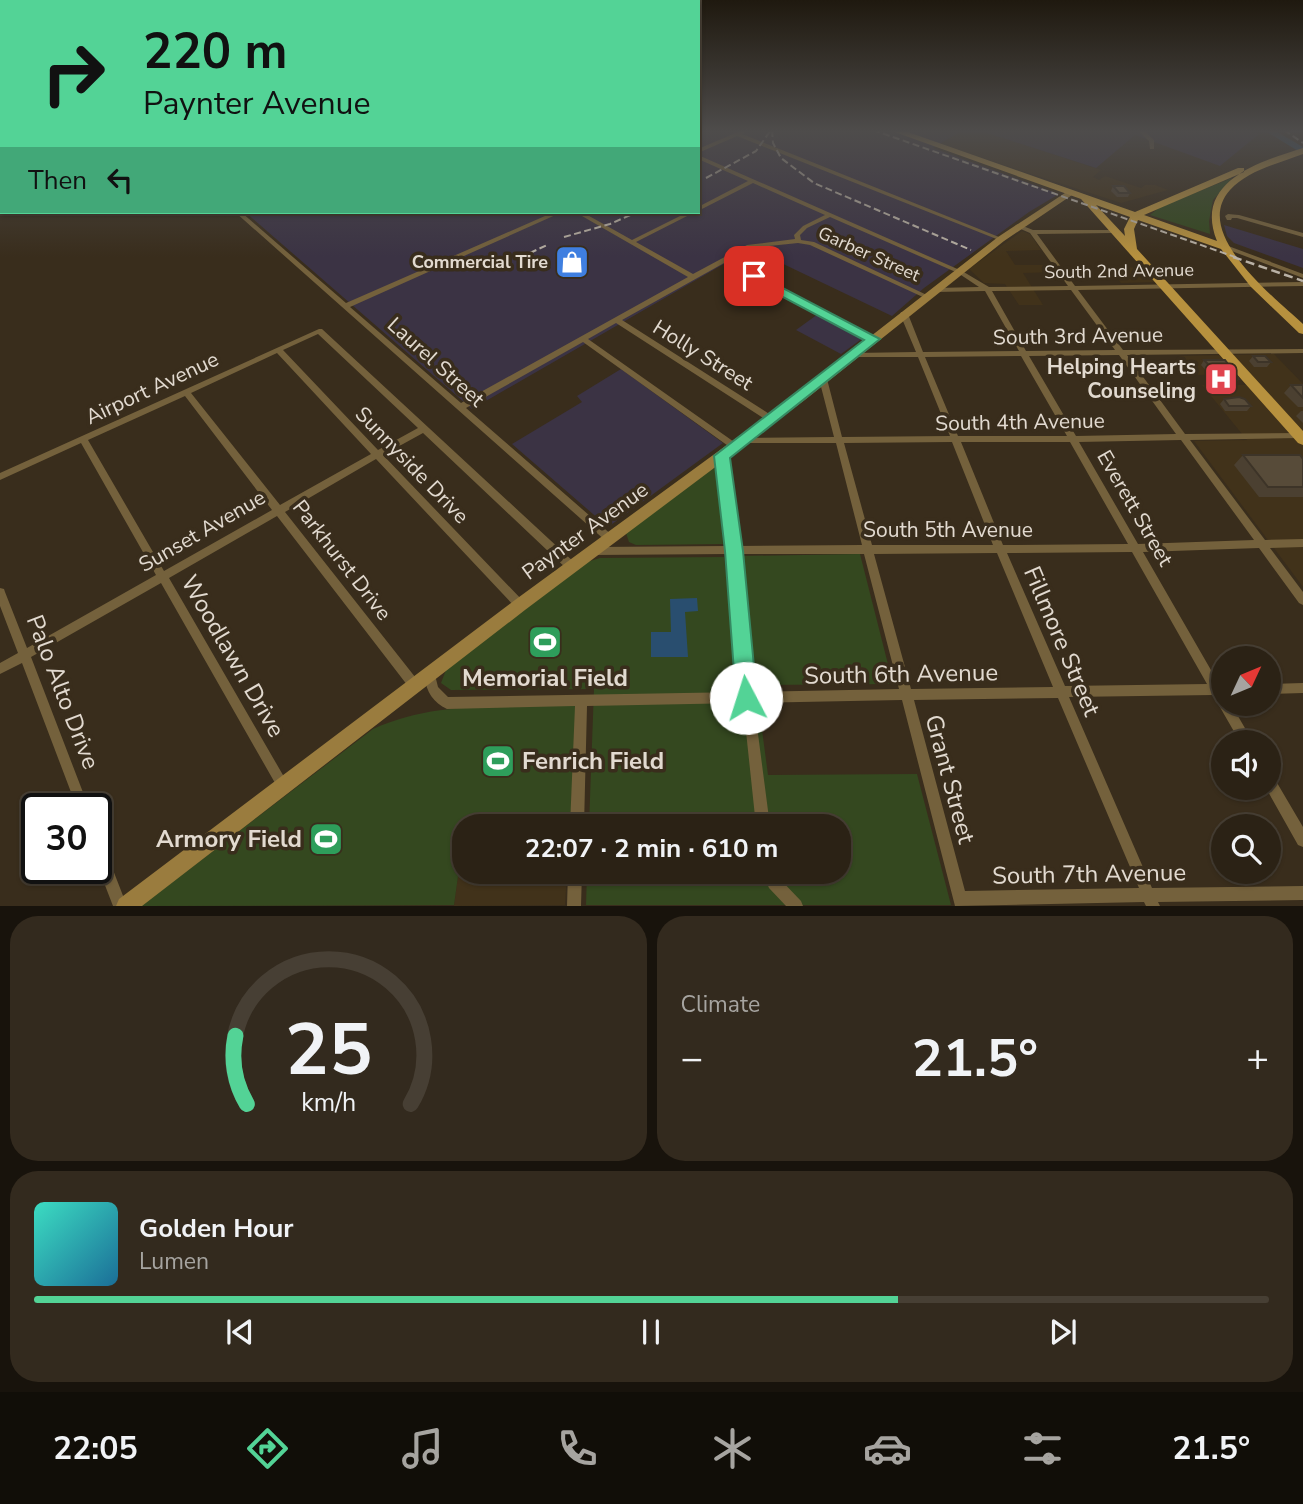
<!DOCTYPE html>
<meta charset="utf-8">
<style>
:root{--surface:#2b2215;--page:#332a1e;--text:#f1f3f6;--muted:#a6a4a0;--line:#473f34;--accent:#53d396}
body{margin:0;font-family:"Nunito Sans",sans-serif;background:var(--page);color:var(--text);height:100vh;display:flex;flex-direction:column;font-size:26px;white-space:nowrap}
*{box-sizing:border-box;margin:0}
p{font-size:23px;color:var(--muted)}
.icon{flex:none;width:38px;height:38px;fill:none;stroke:currentColor;stroke-width:2;stroke-linecap:round;stroke-linejoin:round}
.map{position:relative;height:906px;overflow:hidden}
.details{display:flex;flex-direction:column;gap:10px;padding:10px;background:#18130c;flex:1}
.details>*{flex:none}
.guide{position:absolute;left:0px;top:0px;width:700px;height:214px;box-shadow:0 2px 5px #0004,0 0 0 2px var(--line);background:#53d396;color:#111;overflow:hidden}
.needle{width:46px;rotate:46deg}
.tools{position:absolute;left:1211px;top:646px;display:grid;gap:14px}
.tools a{display:grid;place-items:center;width:70px;height:70px;border-radius:50%;background:var(--surface);box-shadow:0 2px 5px #0004,0 0 0 2px var(--line);font-size:35px}
.speed{position:absolute;left:21px;top:793px;display:flex;gap:14px;font-size:35px;font-weight:700;text-align:center}
.speed>*{display:grid;place-content:center;width:91px;height:91px;border-radius:50%;background:var(--surface);box-shadow:0 2px 5px #0004,0 0 0 2px var(--line);line-height:1}
.speed .limit{border:4px solid #111;border-radius:10px;background:#fff;color:#111}
.pin{position:absolute;display:grid;place-items:center;width:60px;height:60px;color:#fff;margin:-30px;border-radius:14px;box-shadow:0 4px 10px #0006}
.me{position:absolute;width:77px;margin:-38px;rotate:355deg;stroke-linejoin:round;filter:drop-shadow(0 0 5px #0008)}
.turn{display:flex;align-items:center;gap:24px;height:147px;padding:0 28px;font-size:32px}
.turn .icon{width:91px;height:91px;stroke-width:2.5}
.turn b{display:block;font-size:49px;line-height:60px}
.then{display:flex;align-items:center;height:66px;padding:0 28px;background:#0003;gap:14px;font-size:26px}
.big{font-size:52px;font-weight:700;line-height:1.1}
.details .tile{flex:1;display:flex;flex-direction:column;justify-content:center;gap:10px;min-width:0;padding:0 24px;border-radius:28px;background:var(--page)}
.details .dial{align-items:center;gap:0}
.dial svg{height:182px;overflow:visible;fill:none;stroke:var(--line);stroke-width:7;stroke-linecap:round;text-anchor:middle}
.dial text{fill:var(--text);stroke:none}
.song{display:flex;align-items:center;gap:21px}
.cover{width:84px;height:84px;border-radius:10px;background:linear-gradient(135deg,hsl(170 70% 55%),hsl(200 70% 35%))}
.played{height:7px;border-radius:4px;background:linear-gradient(90deg,var(--accent) 70%,var(--line) 70%)}
.keys{display:flex;justify-content:space-around;direction:ltr}
.heat{display:flex;justify-content:space-between;align-items:center;font-size:38px;direction:ltr}
.details .tiles{flex:1;display:grid;gap:10px;grid-template-columns:1fr 1fr}
.tile:last-child{grid-column:span 2}
.trip{position:absolute;left:452px;top:814px;width:399px;height:70px;border-radius:28px;background:var(--surface);box-shadow:0 2px 5px #0004,0 0 0 2px var(--line);font-weight:700;line-height:70px;text-align:center}
.tab-bar{display:flex;height:112px;justify-content:space-around;align-items:center;background:#110e08;color:var(--muted)}
.tab-bar .icon{width:49px;height:49px}
.tab-bar .selected{color:var(--accent)}
.tab-bar b{font-size:32px;color:var(--text)}
.map>svg:first-child{display:block}
.built{fill:#41321a}
.industrial{fill:#3b3344}
.green{fill:#34481f}
.water{fill:#294e6f}
.lines{fill:none;stroke-linecap:round;stroke-linejoin:round}
.river{fill:#294e6f;fill-rule:evenodd}
.street{fill:#74613c;fill-rule:evenodd}
.secondary{fill:#9a7c3e;fill-rule:evenodd}
.primary{fill:#b7913e;fill-rule:evenodd}
.rail-far1{stroke:#b9b1a5;stroke-width:2;stroke-dasharray:7 3.5;stroke-linecap:butt}
.rail{stroke:#b9b1a5;stroke-width:2.5;stroke-dasharray:9 4.5;stroke-linecap:butt}
.wall{fill:#4b4031}
.building{fill:#574b39;stroke:#3d3428;stroke-width:2}
.route{fill:#53d396;stroke:#368962;stroke-width:2}
.labels{text-anchor:middle;dominant-baseline:central;stroke-width:7;stroke-linejoin:round;paint-order:stroke}
.far-street-label{font-size:18px;fill:#e2dad0;stroke:#392d1c}
.far-poi-label{font-size:18px;font-weight:bold;fill:#e2dad0;stroke:#392d1c;text-anchor:end}
.street-label{font-size:21px;fill:#e2dad0;stroke:#392d1c}
.poi-label{font-size:21px;font-weight:bold;fill:#e2dad0;stroke:#392d1c;text-anchor:end}
.near-street-label{font-size:24px;fill:#e2dad0;stroke:#392d1c}
.near-poi-label{font-size:24px;font-weight:bold;fill:#e2dad0;stroke:#392d1c}
</style>
<div class="map">
<svg width="1303" height="906" viewBox="0 0 1303 906">
<rect width="100%" height="100%" fill="#392d1c"/>
<path class="built" d="M963,130H978L1101,170L1093,177L1099,180L1105,176L1141,188L1145,185H1155L1168,190L1121,203L939,144Z
M1022,231L1030,234L1041,250L1006,251L1015,265H1052L1057,272L1023,273L1043,305H1019L1005,284L984,283L969,269Z
M1144,267L1157,282L1121,283L1109,268Z
M1274,354L1303,384V587L1194,441L1247,440L1202,385H1248L1250,374L1194,375L1179,356Z
M460,861H464V872H567L565,905L454,906Z"/>
<path class="industrial" d="M698,130H963L933,148L1059,194L1029,212L924,288L892,316L754,250L733,262L729,261L472,409L245,212H698Z
M978,130H1246L1259,134L1220,166L1135,135L1096,168Z
M1224,225L1303,249V268L1234,243L1227,236Z
M818,314L863,338L841,354L796,330Z
M621,369L723,443L608,527L512,444L582,402L577,396Z"/>
<path class="green" d="M1232,178L1213,200L1209,221L1210,234L1150,215L1160,207Z
M713,468L716,470L723,544L636,545L629,542L626,533Z
M860,554L893,684L756,685L768,775L917,774L951,905H586L587,872H838V826H589L594,689L451,690L441,683L446,670L587,562L600,558L724,557L736,664L754,665L741,556Z
M577,706L570,826H464V861L460,862L454,905L141,906L373,729C436,700 508,707 577,706Z"/>
<path class="water" d="M697,598L698,611L685,612L688,657H651V632H671L670,599Z"/>
<g class="lines">
<path class="river" d="M1264,130H1274L1303,147V154Z"/>
<path class="street" d="M1137,130H1143L1154,140V149H1150L1149,141Z
M740,131L745,132L742,134L1004,239L999,240L737,136L698,153V149Z
M698,155L962,271L989,287L1068,286L1030,233L1016,227L1015,226L1018,224L1033,230H1115V232L1113,233L1037,234L1075,286L1303,282V286L1078,290L1123,350L1303,349V353L1127,355L1185,434L1301,433L1302,435L1298,438L1190,440L1265,540L1303,539V547L1270,548L1303,592V605L1299,603L1259,548L1143,552L1219,684H1223V704H1231L1253,742H1240L1213,695L1069,697L1152,888L1303,886V900L1158,902L1160,906H1146L1144,902L955,906L902,700L754,703L770,826H756L743,703L587,706L584,826H570L575,706L447,709C432,702 423,688 426,671L430,670L434,671L438,687L448,697L742,692L728,554L594,555L591,554L589,551L591,548L594,547L727,546L717,456L721,453L725,456L737,546L862,545L836,443H742L739,442L738,440L739,438L834,437L819,379L823,376L827,379L842,437L950,436L918,357H854L850,355L854,353L916,352L900,314L901,312H907L908,314L923,352L1019,351L985,291L936,292L933,290L936,288L979,287L958,273L830,217L807,228L800,235L801,240L814,242L929,296V298H925L810,245L798,243L751,248L622,320L774,417L775,419L774,421H768L616,323L588,339L737,444L738,446L737,448H731L583,342L466,408L613,536L615,539L613,542L610,543L607,542L235,212H241L346,303L554,212H561L560,213L350,307L461,403L688,277L575,212H582L632,240L688,212H695L636,242L693,274L747,245L795,239L794,235L803,226L825,215L753,183L698,211V207L748,181L698,159ZM1071,290L1115,350L1026,351L992,291ZM1119,355L1176,434L1076,436L1029,356ZM1021,356L1067,436H958L925,357ZM1181,440L1254,540L1138,544L1079,442ZM952,442L993,545H872L844,443ZM961,442H1070L1128,544L1003,545ZM1132,552L1207,684L1065,686L1007,553ZM997,553L1053,687L911,689L874,554ZM738,554H864L899,689L753,692ZM1058,698L1139,888L965,891L914,700Z
M1228,214L1239,215L1303,233V237L1237,218H1232L1231,220H1227L1225,216Z
M1223,244L1303,274V278L1221,247L1220,246Z
M730,262L876,337L877,339L873,341H870L728,265L727,264Z
M319,329H322L576,564L577,567L576,570L572,571L568,570L423,433L383,455L524,602L525,605L524,608L520,610L516,608L376,459L285,512L419,682L421,686L419,690L415,691L411,690L277,516L169,578L287,782L289,786L287,790L283,792L279,790L161,583L31,657L89,808H77L22,663L0,674V663L18,653L0,606V588L4,589L5,592L27,648L156,575L81,443L0,480V473ZM318,334L418,428L378,450L283,350ZM277,353L371,454L280,505L191,393ZM185,396L272,510L164,571L88,440Z
M1303,683V693L1269,694V684Z
M1269,774L1273,776L1303,827V847L1298,845L1266,788H1269Z
M96,837L101,839L127,906H113L96,862Z
M568,872H582L581,906H567Z
M762,872H776L779,878L801,901L803,906H786L769,888Z"/>
<path class="secondary" d="M1068,191L1075,193L1004,241L806,399L525,610L142,906H116L119,899L515,600L798,393L998,237Z"/>
<path class="primary" d="M889,130H902L1135,212L1238,168H1244V172L1144,215L1217,241C1193,182 1258,162 1303,148V154C1280,163 1248,170 1230,190C1191,233 1274,297 1303,324V334L1299,333L1251,287L1221,249L1138,220L1134,229L1137,249L1303,431V445L1298,443L1081,199ZM1096,205L1130,217L1124,229L1125,236Z"/>
<path class="rail-far1" d="M772,130L773,143L781,158L814,183L971,250
M873,130L1238,258
M1284,130L1303,143
M706,178L756,151L771,130
M564,237L610,224L637,212
M530,253L547,245"/>
<path class="rail" d="M1233,257L1303,281"/>
</g>
<path class="wall" d="M1113,186L1130,193L1128,197H1117L1111,191Z
M1253,356L1271,362L1267,367H1254L1249,361Z
M1204,360L1239,379L1235,383L1218,384L1201,365Z
M1291,385H1303V407H1298L1284,393Z
M1224,399L1251,406L1247,411H1225L1220,404Z
M1301,411H1303V423L1296,416Z
M1243,455L1303,459V497H1259L1234,465Z"/>
<path class="building" d="M1113,186H1124L1130,193H1119Z
M1253,356H1265L1271,362H1258Z
M1204,360H1225L1239,379H1222Z
M1291,385H1303V398Z
M1239,397L1245,399L1251,406H1229L1224,399Z
M1243,455H1300L1303,459V487H1268Z"/>
<linearGradient id="sky" x2="0" y2="1"><stop stop-color="#1f190f"/><stop offset="0.51" stop-color="#4e4c4b"/><stop offset="1" stop-color="#4e4c4b" stop-opacity="0"/></linearGradient>
<rect width="1303" height="257" fill="url(#sky)"/>
<path class="route" d="M754,273L880,339L730,458L743,551L757,698L754,705L746,708L739,705L736,698L725,551L714,456L864,340L749,279V274Z"/>
<defs>
<g id="shop-square" transform="scale(1.75)"><rect x="-9" y="-9" width="18" height="18" rx="4" fill="#3f7fe0" stroke="#392d1c"/><path d="M-5-2.5h2.3a2.7 3.5 0 0 1 5.4 0H5L5.5 6h-11ZM-1.5-2.5h3a1.5 2.3 0 0 0-3 0Z" fill="#fff"/></g>
<g id="hospital-square" transform="scale(1.75)"><rect x="-9" y="-9" width="18" height="18" rx="4" fill="#e0444e" stroke="#392d1c"/><path d="M-5-5h3v3.5h4V-5h3V5h-3V1.5h-4V5h-3Z" fill="#fff"/></g>
<g id="stadium-square" transform="scale(1.75)"><rect x="-9" y="-9" width="18" height="18" rx="4" fill="#2e9e5b" stroke="#392d1c"/><path d="M0-5a6.5 5 0 1 0 0 10a6.5 5 0 1 0 0-10ZM-3.5-1.8h7v3.6h-7Z" fill="#fff"/></g>
</defs>
<g fill-rule="evenodd">
<use href="#shop-square" x="572" y="262"/>
<use href="#hospital-square" x="1221" y="379"/>
<use href="#stadium-square" x="545" y="642"/>
<use href="#stadium-square" x="498" y="761"/>
<use href="#stadium-square" x="326" y="839"/>
</g>
<g class="labels">
<g class="far-street-label">
<text transform="translate(869 254) rotate(24)">Garber Street</text>
<text transform="translate(1119 271) rotate(-1)">South 2nd Avenue</text>
</g>
<g class="far-poi-label">
<text x="548" y="262">Commercial Tire</text>
</g>
<g class="street-label">
<text transform="translate(1078 336) rotate(-1)">South 3rd Avenue</text>
<text transform="translate(703 355) rotate(32)">Holly Street</text>
<text transform="translate(436 362) rotate(42)">Laurel Street</text>
<text transform="translate(152 388) rotate(-25)">Airport Avenue</text>
<text transform="translate(1020 422) rotate(-1)">South 4th Avenue</text>
<text transform="translate(412 465) rotate(46)">Sunnyside Drive</text>
<text transform="translate(1135 508) rotate(60)">Everett Street</text>
<text x="948" y="530">South 5th Avenue</text>
<text transform="translate(202 531) rotate(-30)">Sunset Avenue</text>
<text transform="translate(585 531) rotate(-36)">Paynter Avenue</text>
<text transform="translate(342 560) rotate(52)">Parkhurst Drive</text>
</g>
<g class="poi-label">
<text x="1196" y="367">Helping Hearts<tspan x="1196" dy="24">Counseling</tspan></text>
</g>
<g class="near-street-label">
<text transform="translate(1062 641) rotate(67)">Fillmore Street</text>
<text transform="translate(233 656) rotate(60)">Woodlawn Drive</text>
<text transform="translate(901 674) rotate(-1)">South 6th Avenue</text>
<text transform="translate(63 692) rotate(69)">Palo Alto Drive</text>
<text transform="translate(950 779) rotate(75)">Grant Street</text>
<text transform="translate(1089 874) rotate(-1)">South 7th Avenue</text>
</g>
<g class="near-poi-label">
<text x="545" y="678">Memorial Field</text>
<text x="522" y="761" text-anchor="start">Fenrich Field</text>
<text x="302" y="839" text-anchor="end">Armory Field</text>
</g>
</g>
</svg>
<div class="tools">
<a><svg class="needle" viewBox="-14 -14 28 28"><path d="M0-13l5 13h-10z" fill="#e53935"/><path d="M0 13l5-13h-10z" fill="#a6a4a0"/></svg></a>
<a><svg class="icon" aria-label="sound" viewBox="0 0 24 24"><path d="M4 9h4l5-4v14l-5-4H4zM17 9q2 3 0 6"/></svg></a>
<a><svg class="icon" aria-label="search" viewBox="0 0 24 24"><circle cx="10" cy="10" r="6"/><path d="M15 15l6 6"/></svg></a>
</div>
<div class="speed"><div class="limit">30</div></div>
<div class="pin" style="left:754px;top:276px;background:#d93025"><svg class="icon" aria-label="arrive" viewBox="0 0 24 24"><path d="M6 21V4h12l-3 4 3 4H6"/></svg></div>
<svg class="me" style="left:746px;top:698px" viewBox="-20 -20 40 40"><circle r="19" fill="#fff"/><path d="M0-13L10 11 0 6-10 11z" fill="#53d396"/></svg>
<div class="trip">22:07 · 2 min · 610 m</div>
<div class="guide">
<div class="turn"><svg class="icon" aria-label="right" viewBox="0 0 24 24"><path d="M7 20v-9h11M14 6l5 5-5 5"/></svg><div><b>220 m</b>Paynter Avenue</div></div>
<div class="then">Then<svg class="icon" aria-label="left" viewBox="0 0 24 24"><path d="M17 20v-9H6M10 6l-5 5 5 5"/></svg></div>
</div>
</div>
<section class="details">
<div class="tiles">
<div class="tile dial"><svg viewBox="0 0 100 80">
<path d="M14 69A42 42 0 1 1 86 69"/>
<path d="M14 69A42 42 0 0 1 9 39" stroke="#53d396"/>
<text x="50" y="56" font-size="32" font-weight="700">25</text>
<text x="50" y="72" font-size="11">km/h</text>
</svg></div>
<div class="tile"><p>Climate</p>
<div class="heat"><a>−</a><b class="big">21.5°</b><a>+</a></div>
</div>
<div class="tile">
<div class="song"><i class="cover"></i><div><b>Golden Hour</b><p>Lumen</p></div></div>
<div class="played"></div>
<div class="keys"><svg class="icon" aria-label="previous" viewBox="0 0 24 24"><path d="M18 5L8 12l10 7zM5 5v14"/></svg><svg class="icon" aria-label="pause" viewBox="0 0 24 24"><path d="M8 5v14M16 5v14"/></svg><svg class="icon" aria-label="next" viewBox="0 0 24 24"><path d="M6 5l10 7-10 7zM19 5v14"/></svg></div>
</div>
</div>
</section>
<nav class="tab-bar">
<b>22:05</b>
<svg class="icon selected" aria-label="directions" viewBox="0 0 24 24"><path d="M12 3l9 9-9 9-9-9zM9 14v-3h6M13 9l2 2-2 2"/></svg>
<svg class="icon" aria-label="music" viewBox="0 0 24 24"><path d="M9 18V5l10-2v13"/><circle cx="6" cy="18" r="3"/><circle cx="16" cy="16" r="3"/></svg>
<svg class="icon" aria-label="phone" viewBox="0 0 24 24"><path d="M5 4h4l2 5-3 2q2 4 5 5l2-3 5 2v4C11 20 4 13 5 4z"/></svg>
<svg class="icon" aria-label="climate" viewBox="0 0 24 24"><path d="M12 3v18M4 7l16 10M4 17L20 7"/></svg>
<svg class="icon" aria-label="car" viewBox="0 0 24 24"><path d="M5 17H2v-5l4-1 3-4h7l3 4 3 1v5h-3M9 17h6M6 11h13"/><circle cx="7" cy="17" r="2"/><circle cx="17" cy="17" r="2"/></svg>
<svg class="icon" aria-label="filters" viewBox="0 0 24 24"><path d="M4 7h16M4 17h16"/><circle cx="9" cy="7" r="2"/><circle cx="15" cy="17" r="2"/></svg>
<b>21.5°</b>
</nav>
